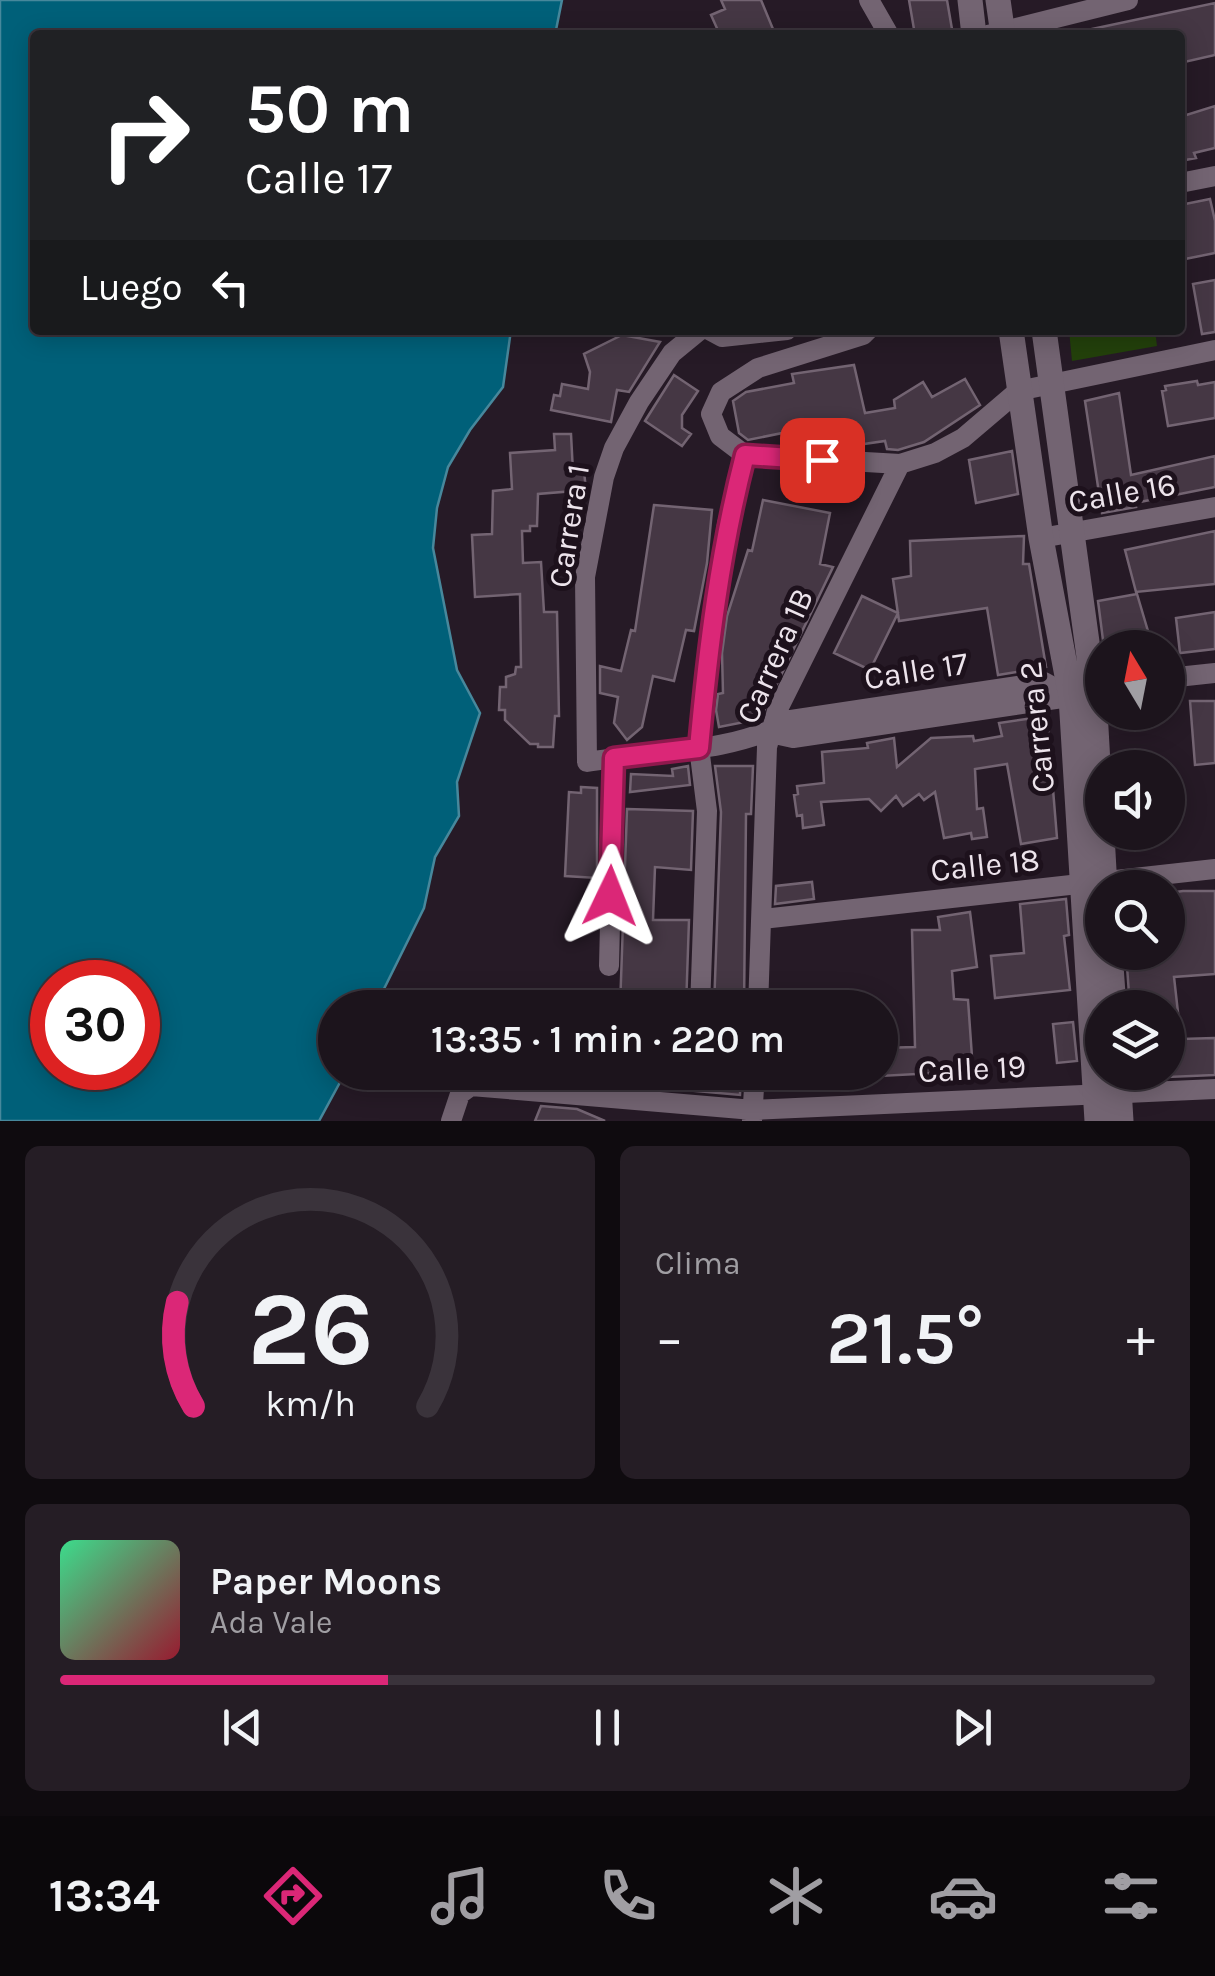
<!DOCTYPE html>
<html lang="es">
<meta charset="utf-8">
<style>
:root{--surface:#1c141c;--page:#251d25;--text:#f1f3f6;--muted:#a09ea3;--line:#3a333b;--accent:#db2777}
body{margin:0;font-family:Karla,sans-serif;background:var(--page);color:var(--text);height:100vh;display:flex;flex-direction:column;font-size:38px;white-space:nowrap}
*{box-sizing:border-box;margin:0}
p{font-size:32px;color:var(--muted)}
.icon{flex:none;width:55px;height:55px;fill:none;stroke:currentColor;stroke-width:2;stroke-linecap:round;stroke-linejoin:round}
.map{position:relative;height:1121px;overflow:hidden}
.details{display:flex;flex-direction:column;gap:25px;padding:25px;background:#0f0b0f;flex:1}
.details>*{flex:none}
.hud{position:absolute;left:30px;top:30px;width:1155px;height:305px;border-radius:10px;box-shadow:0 5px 25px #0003,0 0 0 2px var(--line);background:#202124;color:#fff;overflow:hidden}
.needle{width:65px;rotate:350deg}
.buttons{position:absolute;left:1085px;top:630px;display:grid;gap:20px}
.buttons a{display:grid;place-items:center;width:100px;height:100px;border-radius:50%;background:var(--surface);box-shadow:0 5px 25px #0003,0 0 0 2px var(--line);font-size:50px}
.speed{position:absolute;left:30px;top:960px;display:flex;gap:20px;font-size:50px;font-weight:700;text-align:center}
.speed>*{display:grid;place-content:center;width:130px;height:130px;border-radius:50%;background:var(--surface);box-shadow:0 5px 25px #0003,0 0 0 2px var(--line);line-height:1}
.speed .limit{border:15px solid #d22;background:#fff;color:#111}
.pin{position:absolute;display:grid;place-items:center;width:85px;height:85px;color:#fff;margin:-42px;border-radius:20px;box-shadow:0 5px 15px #0006}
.me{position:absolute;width:110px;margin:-55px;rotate:2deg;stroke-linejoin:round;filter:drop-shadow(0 0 8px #0008)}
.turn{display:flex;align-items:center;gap:35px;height:210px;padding:0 50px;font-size:45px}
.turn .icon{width:130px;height:130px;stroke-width:2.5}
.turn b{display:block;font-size:70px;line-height:85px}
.then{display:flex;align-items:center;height:95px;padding:0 50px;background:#0003;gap:20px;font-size:38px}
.big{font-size:75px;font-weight:600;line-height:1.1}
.details .widget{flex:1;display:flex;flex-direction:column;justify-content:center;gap:15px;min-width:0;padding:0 35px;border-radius:15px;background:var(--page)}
.details .dial{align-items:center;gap:0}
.dial svg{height:260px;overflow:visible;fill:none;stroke:var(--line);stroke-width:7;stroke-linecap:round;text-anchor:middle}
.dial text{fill:var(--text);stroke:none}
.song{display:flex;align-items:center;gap:30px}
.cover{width:120px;height:120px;border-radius:15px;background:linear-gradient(135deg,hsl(150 70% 55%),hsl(350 70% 35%))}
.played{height:10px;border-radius:5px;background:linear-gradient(90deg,var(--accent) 30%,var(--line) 30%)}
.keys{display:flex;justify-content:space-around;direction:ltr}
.heat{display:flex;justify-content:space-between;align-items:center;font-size:55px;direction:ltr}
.details .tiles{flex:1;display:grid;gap:25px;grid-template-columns:1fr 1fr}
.widget:last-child{grid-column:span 2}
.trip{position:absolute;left:318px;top:990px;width:580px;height:100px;border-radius:50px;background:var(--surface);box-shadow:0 5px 25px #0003,0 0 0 2px var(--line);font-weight:600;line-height:100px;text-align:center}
.dock{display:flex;height:160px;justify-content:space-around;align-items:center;background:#0b080b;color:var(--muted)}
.dock .icon{width:70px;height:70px}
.dock .selected{color:var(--accent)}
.dock b{font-size:45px;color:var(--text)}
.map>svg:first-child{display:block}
.green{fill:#23410b}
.water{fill:#006079;stroke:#47889c;stroke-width:2.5;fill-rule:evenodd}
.building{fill:#453744;stroke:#736472;stroke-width:2.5}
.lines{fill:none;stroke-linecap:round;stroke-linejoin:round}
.minor{stroke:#736472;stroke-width:20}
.tertiary{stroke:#736472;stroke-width:25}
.route-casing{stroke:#8e194d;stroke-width:25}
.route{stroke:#db2777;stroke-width:18}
.labels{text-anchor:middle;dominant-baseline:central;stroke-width:10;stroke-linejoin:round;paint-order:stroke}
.street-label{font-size:32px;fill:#ede4ec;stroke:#1d111c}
</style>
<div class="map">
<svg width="1215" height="1121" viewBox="0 0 1215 1121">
<rect width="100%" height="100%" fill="#261a26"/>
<path class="green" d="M1069,330H1155L1157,346L1072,361Z"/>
<path class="water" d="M0,0H562L555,35H35V330H511L503,387L470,430L448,467L437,508L433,548L457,670L480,713L457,782L459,816L435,857L424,908L375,1007L335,1008V1072L345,1073L319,1121H0ZM52,982H138V1068H52Z"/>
<path class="building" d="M721,0H761L773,29L759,35H720L711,15L725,9Z
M909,0H947L953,35H915Z
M1215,3V55L1180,63V35H1093L1092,29Z
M1215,106V148L1194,153L1196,158L1180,161V117Z
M1210,199L1215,221V253L1185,259L1180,236V205Z
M1215,280V332L1202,334L1193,284Z
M622,335L660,342L629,392L617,390L611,422L551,410L554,395L560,396L562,384L588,389L590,372L584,354Z
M854,365L865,413L895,408L894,400L923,382L932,397L965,379L980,405L924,442L898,450L887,449L885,441L850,446L849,437L842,439L841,432L805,439L802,429L748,440L739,433L733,401L746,392L794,383L792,374Z
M674,375L698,391L682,415V428L691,434L682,446L645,421Z
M1197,381L1198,385L1215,382V418L1168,426L1162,391L1166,390L1165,386Z
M1119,393L1131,475L1215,456V487L1135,503L1136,507L1102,513L1085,401Z
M554,434H571L573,472L584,471L586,490L538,494L537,526H530V531H522L523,563L541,562L544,612H557L559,716H555L553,747H538V744H530L505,720V710H499L500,687H506V677L515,674L516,667H521L520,594L475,597L472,535L492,534L493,491L512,489L510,453L555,450Z
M1012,451L1018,494L976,503L969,460Z
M763,500L830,513L820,564L833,567L760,719L719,727L716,710L718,694L723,693L722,653L727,616L748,550L752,551Z
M654,505L712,510L707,563L694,631L686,630L674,681L653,676L642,727L627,740L614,723L618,697L600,693V666L621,671L631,630L635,631Z
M1215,531V584L1136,592L1125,550Z
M1024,536L1023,564H1029L1046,667L998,675L987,608L899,621L893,579L911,576L910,541Z
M1137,594L1153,648H1104L1098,601Z
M862,596L898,613L870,670L834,653Z
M1215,612V649L1180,653L1176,618Z
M1190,701H1215V763L1195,765Z
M1047,716L1057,838L1021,844L1007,764L975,769L977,809L983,808L987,837L972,839L971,833L944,838L935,792L924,800L919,794L903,806L896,796L881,811L869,799L821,802L824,825L803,828L802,815L797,816L794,795L798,794L797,786L824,783L822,752L868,748L867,743L894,738L897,767L931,738L973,736L974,741L1002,736L999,723Z
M688,766L690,785L630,792L631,774L673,776L672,769Z
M715,766H753L751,814H746L744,1008H714L721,812Z
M581,787L597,788V878L565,876L569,792L581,793Z
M627,809L693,811L691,870L655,867L653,920H689L686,1008H620Z
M812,882L814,899L775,904L776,886Z
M1183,891H1215V974L1174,977L1181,1039L1215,1038V1075L1168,1077V1008H1130L1126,952H1168V893Z
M1066,899L1069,935L1064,936L1070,990L995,998L991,956L1024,953L1020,904Z
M970,912L977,967L952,971L954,999L968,1000L973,1071L880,1076V1048L915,1047L912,930H940L938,917Z
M1073,1022L1077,1061L1057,1063L1053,1024Z
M688,1072H741L740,1095L663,1088V1079L688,1082Z
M541,1106L577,1109L605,1121H535Z"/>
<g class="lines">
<path class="minor" d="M869,0L889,35
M988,35L1128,0
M1180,183L1215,176
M700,330L672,353L639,402L614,448L604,477L585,577L587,762C653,751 732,754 791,720L1044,682L1071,697
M709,330L722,337L787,330
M745,455L900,464L935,453L963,438L1018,391L1215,350
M745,455L720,436L711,414L721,392L758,368L863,335L868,330
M1041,538L1215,507
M1168,678L1215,673
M770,733L793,738L1076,696
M762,919L1215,869
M609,966L614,757
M700,1008L707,811L699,747L708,651L727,524L745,455
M758,1008L767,747L777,711L900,464
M752,1120L755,1072
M451,1121L460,1094L471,1086L753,1110L1215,1089"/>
<path class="tertiary" d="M970,0L974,35
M998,0L1003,35
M1011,330L1041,538L1071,697L1097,1121
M1044,330L1094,693L1105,888
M1110,952L1114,1008
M1118,1072L1121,1121"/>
</g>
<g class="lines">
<g class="route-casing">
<path id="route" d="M610,896L614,758L699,748C708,649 720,551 745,455L822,460"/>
</g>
<use href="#route" class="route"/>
</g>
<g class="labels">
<g class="street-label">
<text transform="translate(1122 493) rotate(-10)">Calle 16</text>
<text transform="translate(569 526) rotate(-81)">Carrera 1</text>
<text transform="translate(775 656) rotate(-66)">Carrera 1B</text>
<text transform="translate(916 671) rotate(-9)">Calle 17</text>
<text transform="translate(1037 727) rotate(-96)">Carrera 2</text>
<text transform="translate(985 865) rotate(-6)">Calle 18</text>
<text transform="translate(972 1069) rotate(-3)">Calle 19</text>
</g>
</g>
</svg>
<div class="buttons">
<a><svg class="needle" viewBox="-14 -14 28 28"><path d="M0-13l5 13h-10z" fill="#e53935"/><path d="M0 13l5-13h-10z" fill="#a09ea3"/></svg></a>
<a><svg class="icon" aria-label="sound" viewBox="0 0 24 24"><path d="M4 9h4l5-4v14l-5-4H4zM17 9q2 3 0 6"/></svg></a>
<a><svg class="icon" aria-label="search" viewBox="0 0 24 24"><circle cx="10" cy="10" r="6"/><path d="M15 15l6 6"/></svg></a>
<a><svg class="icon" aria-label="layers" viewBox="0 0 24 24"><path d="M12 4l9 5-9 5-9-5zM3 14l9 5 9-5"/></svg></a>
</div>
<div class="speed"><div class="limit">30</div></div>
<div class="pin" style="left:822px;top:460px;background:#d93025"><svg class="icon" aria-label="arrive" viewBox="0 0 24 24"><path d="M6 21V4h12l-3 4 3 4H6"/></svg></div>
<svg class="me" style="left:610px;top:896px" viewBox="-20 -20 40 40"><path d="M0-17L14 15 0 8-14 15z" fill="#db2777" stroke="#fff" stroke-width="4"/></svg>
<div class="trip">13:35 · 1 min · 220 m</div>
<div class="hud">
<div class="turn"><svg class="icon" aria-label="right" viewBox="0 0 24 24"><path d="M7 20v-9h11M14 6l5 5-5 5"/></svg><div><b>50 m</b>Calle 17</div></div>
<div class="then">Luego<svg class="icon" aria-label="left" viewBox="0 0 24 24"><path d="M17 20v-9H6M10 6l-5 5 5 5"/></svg></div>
</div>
</div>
<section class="details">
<div class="tiles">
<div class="widget dial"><svg viewBox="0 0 100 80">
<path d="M14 69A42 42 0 1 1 86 69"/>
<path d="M14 69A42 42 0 0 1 9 37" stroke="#db2777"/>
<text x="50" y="56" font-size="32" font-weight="700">26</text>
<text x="50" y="72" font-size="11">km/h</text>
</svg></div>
<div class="widget"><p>Clima</p>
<div class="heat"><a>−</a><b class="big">21.5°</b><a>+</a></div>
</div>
<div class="widget">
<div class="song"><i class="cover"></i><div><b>Paper Moons</b><p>Ada Vale</p></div></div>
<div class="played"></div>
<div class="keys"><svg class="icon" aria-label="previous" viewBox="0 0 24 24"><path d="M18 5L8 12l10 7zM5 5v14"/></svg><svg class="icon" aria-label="pause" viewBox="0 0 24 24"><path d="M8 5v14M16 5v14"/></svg><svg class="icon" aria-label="next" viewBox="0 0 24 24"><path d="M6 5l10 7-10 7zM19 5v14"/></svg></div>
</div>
</div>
</section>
<nav class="dock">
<b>13:34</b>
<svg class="icon selected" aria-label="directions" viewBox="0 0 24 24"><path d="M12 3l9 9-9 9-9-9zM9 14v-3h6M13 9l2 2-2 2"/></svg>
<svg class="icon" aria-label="music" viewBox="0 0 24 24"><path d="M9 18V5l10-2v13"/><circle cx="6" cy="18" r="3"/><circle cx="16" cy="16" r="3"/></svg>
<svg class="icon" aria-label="phone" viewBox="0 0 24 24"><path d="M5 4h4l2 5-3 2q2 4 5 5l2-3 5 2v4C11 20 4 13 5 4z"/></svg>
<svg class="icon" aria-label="climate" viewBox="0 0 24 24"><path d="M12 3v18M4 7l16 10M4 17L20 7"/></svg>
<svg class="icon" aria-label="car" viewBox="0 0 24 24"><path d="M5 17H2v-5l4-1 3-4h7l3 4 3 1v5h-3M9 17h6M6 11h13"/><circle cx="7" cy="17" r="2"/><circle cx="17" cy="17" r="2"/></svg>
<svg class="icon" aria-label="filters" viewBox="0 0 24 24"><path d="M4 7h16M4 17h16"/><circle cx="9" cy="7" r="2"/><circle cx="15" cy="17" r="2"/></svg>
</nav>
